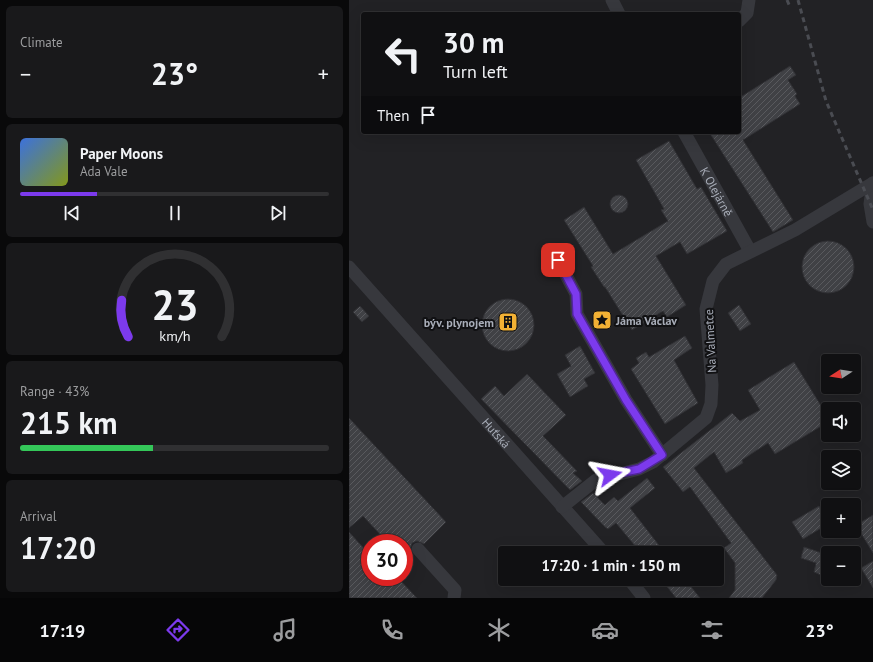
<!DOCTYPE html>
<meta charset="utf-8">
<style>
:root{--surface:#101012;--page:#19191b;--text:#f1f3f6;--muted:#9c9d9f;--line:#303032;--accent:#7c3aed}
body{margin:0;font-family:"PT Sans",sans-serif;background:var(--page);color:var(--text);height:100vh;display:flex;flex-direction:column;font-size:15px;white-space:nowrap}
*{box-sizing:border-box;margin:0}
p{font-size:13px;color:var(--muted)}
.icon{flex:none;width:22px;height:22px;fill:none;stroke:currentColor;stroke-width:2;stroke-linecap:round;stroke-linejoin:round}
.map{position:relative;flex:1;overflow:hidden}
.sheet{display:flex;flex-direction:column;gap:6px;padding:6px;background:#09090a;width:349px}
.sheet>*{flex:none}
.guide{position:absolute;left:12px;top:12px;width:380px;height:122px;border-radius:4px;box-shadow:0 4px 16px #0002,0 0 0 1px var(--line);background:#101012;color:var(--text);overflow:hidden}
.needle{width:26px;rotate:258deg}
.fabs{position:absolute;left:472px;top:354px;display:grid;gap:8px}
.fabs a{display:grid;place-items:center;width:40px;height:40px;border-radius:4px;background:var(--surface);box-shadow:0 4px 16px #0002,0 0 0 1px var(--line);font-size:20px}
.speed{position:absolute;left:12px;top:534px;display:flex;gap:8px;font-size:20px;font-weight:700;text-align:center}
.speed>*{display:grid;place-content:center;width:52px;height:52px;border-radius:50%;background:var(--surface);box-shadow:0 4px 16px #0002,0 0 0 1px var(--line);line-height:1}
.speed .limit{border:6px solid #d22;background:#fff;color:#111}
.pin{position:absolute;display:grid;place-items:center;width:34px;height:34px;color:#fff;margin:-17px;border-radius:8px;box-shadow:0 2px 6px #0006}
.me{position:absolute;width:44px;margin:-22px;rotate:77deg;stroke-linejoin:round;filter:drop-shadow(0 0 3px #0008)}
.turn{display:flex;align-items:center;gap:14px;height:84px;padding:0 16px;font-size:18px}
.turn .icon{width:52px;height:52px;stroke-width:2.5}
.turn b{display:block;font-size:28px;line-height:34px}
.then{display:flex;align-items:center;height:38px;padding:0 16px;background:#0003;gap:8px;font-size:15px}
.big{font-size:30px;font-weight:800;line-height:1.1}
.sheet .widget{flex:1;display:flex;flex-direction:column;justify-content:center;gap:6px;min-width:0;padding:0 14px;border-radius:6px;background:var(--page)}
.sheet .dial{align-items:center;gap:0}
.dial svg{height:104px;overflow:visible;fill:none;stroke:var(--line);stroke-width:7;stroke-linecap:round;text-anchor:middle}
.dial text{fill:var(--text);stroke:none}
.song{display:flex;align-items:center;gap:12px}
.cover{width:48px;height:48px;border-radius:6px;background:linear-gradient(135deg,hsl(220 70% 55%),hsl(70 70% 35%))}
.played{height:4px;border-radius:2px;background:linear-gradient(90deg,var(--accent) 25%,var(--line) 25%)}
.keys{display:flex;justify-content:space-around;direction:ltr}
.heat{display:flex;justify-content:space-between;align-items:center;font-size:22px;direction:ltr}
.charge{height:6px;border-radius:3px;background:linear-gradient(90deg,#34c759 43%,var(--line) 0)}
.trip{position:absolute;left:149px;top:546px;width:226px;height:40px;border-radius:4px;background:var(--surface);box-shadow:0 4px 16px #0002,0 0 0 1px var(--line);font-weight:800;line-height:40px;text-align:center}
.dock{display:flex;height:64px;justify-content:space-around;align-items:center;background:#060607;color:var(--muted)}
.dock .icon{width:28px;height:28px}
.dock .active{color:var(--accent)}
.dock b{font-size:18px;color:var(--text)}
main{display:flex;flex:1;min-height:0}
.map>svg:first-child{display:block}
.built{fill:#222225;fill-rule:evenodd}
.building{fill:url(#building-hatch);stroke:#303034}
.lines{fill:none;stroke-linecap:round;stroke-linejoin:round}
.minor{stroke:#37383d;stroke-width:13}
.rail{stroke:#4a4c52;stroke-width:3;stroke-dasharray:5 4;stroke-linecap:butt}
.route-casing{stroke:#51269a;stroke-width:10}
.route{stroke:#7c3aed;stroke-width:7}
.labels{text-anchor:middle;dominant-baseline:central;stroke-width:4;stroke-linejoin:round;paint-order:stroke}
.street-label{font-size:12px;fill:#a8adb8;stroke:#111113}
.poi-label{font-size:12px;font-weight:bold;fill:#a8adb8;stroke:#111113;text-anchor:start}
</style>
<main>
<section class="sheet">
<div class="widget"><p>Climate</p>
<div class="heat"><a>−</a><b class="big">23°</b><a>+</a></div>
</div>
<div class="widget">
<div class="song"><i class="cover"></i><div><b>Paper Moons</b><p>Ada Vale</p></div></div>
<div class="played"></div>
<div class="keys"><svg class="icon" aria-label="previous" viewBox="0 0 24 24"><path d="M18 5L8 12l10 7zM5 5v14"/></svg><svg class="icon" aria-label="pause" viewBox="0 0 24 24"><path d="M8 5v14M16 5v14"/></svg><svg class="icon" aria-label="next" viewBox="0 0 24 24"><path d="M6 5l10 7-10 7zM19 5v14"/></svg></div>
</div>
<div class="widget dial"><svg viewBox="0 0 100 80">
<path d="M14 69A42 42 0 1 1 86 69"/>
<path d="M14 69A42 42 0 0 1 9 41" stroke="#7c3aed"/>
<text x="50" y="56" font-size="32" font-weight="700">23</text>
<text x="50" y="72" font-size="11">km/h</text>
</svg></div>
<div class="widget"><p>Range · 43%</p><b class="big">215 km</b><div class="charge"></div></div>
<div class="widget"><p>Arrival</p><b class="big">17:20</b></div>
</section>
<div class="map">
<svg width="524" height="598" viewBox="0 0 524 598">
<defs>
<pattern id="building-hatch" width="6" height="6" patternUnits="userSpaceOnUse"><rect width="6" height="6" fill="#404145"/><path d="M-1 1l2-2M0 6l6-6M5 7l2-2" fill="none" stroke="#595a5e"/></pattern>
</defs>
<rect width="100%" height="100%" fill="#161618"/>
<path class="built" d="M0,0H524V598H0ZM14,14H390V132H14ZM479,361H505V387H479ZM479,409H505V435H479ZM479,457H505V483H479ZM479,505H505V531H479ZM21,543H55V577H21ZM156,553H368V579H156ZM479,553H505V579H479Z"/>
<path class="building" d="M441,66L447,75L439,80L448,94L446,96L451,104L394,140L444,220L424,232L360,132H390V98Z
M320,141L348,189L352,187L378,231L338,254L331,242L307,256L337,305L318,317L314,311L283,330L256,287H255L242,267L244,266L215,220L235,207L264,254L319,221L312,210L315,209L287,160Z
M261 204a9 9 0 1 1 18 0a9 9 0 1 1-18 0Z
M453 267a26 26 0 1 1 52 0a26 26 0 1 1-52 0Z
M133 325a26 26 0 1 1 52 0a26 26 0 1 1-52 0Z
M390,305L402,324L391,331L379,313Z
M11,306L20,316L13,322L4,312Z
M336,336L343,348L325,360L349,403L316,424L282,369L290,363L287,358L297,352L300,357Z
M231,346L246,373L235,379L239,386L221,397L208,374L222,366L216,355Z
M445,362L479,417V422L426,454L419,443L393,460L394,463L377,473L365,452L345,468L428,575L427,580L413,598H380L386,590V563L375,548L382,543L341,487L334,492L314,467L383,413L391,421L411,410L399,390Z
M178,374L217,415L194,436L228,471L224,473L233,481L221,490L132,399L146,386L155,396Z
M0,418L97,522L75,544L68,541L63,543L61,550L63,554L55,562V543H39L14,516L0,528Z
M298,478L306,488L281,508L316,553H292L267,523L259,529L256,527L232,502L244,493L256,505L265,497L269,501Z
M470,506L479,524L454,539L443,522Z
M524,515V553L507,525Z
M0,532L21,555V577H48L68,598H0Z
M455,547L479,555L474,576L465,572L467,563L452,558Z
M524,561V588L512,568Z
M312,579H336L351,598H327Z"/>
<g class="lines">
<g class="minor">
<path d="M263,0L270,14"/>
<path d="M390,21L398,13L400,0"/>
<path id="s1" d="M335,132L401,251"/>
<path d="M524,183L521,204L524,222"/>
<path d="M209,260L227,294L228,314L277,400L313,455"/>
<path id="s2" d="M0,267L255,553"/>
<path d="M213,507L247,480L290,469L304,462L357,418L362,404L363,385L357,309L364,281L377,264L446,230L524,183"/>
<path d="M69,549L106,590L105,598"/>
<path d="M280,579L295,598"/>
</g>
<path class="rail" d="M438,0L441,7
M449,0L477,101L524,210"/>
</g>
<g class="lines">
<g class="route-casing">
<path id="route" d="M209,260L227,294L228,314L277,400L313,455L290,469L261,475"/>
</g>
<use href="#route" class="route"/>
</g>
<defs>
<g id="sight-square" transform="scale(1)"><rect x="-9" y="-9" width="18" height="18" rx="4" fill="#f2b134" stroke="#111113"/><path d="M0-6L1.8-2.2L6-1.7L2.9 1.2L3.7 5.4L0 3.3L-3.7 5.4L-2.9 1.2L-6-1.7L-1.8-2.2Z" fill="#111"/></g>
<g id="building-square" transform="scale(1)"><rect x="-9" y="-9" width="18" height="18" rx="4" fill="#f2b134" stroke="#111113"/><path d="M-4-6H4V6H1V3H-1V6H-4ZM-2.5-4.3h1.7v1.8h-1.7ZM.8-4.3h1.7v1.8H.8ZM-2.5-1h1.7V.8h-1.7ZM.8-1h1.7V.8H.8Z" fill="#111"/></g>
</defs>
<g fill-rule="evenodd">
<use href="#sight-square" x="253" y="320"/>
<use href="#building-square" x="159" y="322"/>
</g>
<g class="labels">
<g class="street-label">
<text stroke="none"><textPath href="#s1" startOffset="68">K Olejárně</textPath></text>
<text transform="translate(361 341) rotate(-93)">Na Valmetce</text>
<text stroke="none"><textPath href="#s2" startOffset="222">Huťská</textPath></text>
</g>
<g class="poi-label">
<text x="267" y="320">Jáma Václav</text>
<text x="145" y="322" text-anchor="end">býv. plynojem</text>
</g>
</g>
</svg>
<div class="fabs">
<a><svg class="needle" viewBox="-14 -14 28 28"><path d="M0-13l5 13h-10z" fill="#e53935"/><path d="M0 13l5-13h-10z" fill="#9c9d9f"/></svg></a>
<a><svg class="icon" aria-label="sound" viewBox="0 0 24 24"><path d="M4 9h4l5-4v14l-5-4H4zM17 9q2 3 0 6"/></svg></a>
<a><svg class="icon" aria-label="layers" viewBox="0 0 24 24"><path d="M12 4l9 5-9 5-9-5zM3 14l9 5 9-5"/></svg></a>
<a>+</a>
<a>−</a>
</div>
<div class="speed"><div class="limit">30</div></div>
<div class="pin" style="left:209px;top:260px;background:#d93025"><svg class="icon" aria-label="arrive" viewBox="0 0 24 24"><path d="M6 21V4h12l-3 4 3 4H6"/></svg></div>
<svg class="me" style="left:261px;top:475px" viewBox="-20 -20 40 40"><path d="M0-17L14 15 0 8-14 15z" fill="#7c3aed" stroke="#fff" stroke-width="4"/></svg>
<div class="trip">17:20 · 1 min · 150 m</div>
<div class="guide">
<div class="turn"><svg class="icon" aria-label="left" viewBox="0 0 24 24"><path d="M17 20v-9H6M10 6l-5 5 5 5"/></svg><div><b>30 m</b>Turn left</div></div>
<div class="then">Then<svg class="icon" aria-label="arrive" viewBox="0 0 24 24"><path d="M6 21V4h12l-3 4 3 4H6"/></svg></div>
</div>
</div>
</main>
<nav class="dock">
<b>17:19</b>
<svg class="icon active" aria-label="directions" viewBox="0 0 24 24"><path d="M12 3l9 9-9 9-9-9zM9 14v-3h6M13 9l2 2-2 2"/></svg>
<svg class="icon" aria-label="music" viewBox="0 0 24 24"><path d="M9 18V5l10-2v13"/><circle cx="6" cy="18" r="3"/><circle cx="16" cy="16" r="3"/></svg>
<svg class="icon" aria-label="phone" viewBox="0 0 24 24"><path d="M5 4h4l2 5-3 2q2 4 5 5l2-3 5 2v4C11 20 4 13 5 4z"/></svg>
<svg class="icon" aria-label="climate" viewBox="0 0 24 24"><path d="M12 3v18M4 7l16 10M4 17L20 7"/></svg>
<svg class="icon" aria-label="car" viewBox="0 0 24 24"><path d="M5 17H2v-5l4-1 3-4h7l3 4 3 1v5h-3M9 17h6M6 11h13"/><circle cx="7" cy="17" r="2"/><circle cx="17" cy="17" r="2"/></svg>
<svg class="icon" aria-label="filters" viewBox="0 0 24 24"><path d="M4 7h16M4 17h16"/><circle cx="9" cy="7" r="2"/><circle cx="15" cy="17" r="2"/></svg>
<b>23°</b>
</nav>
